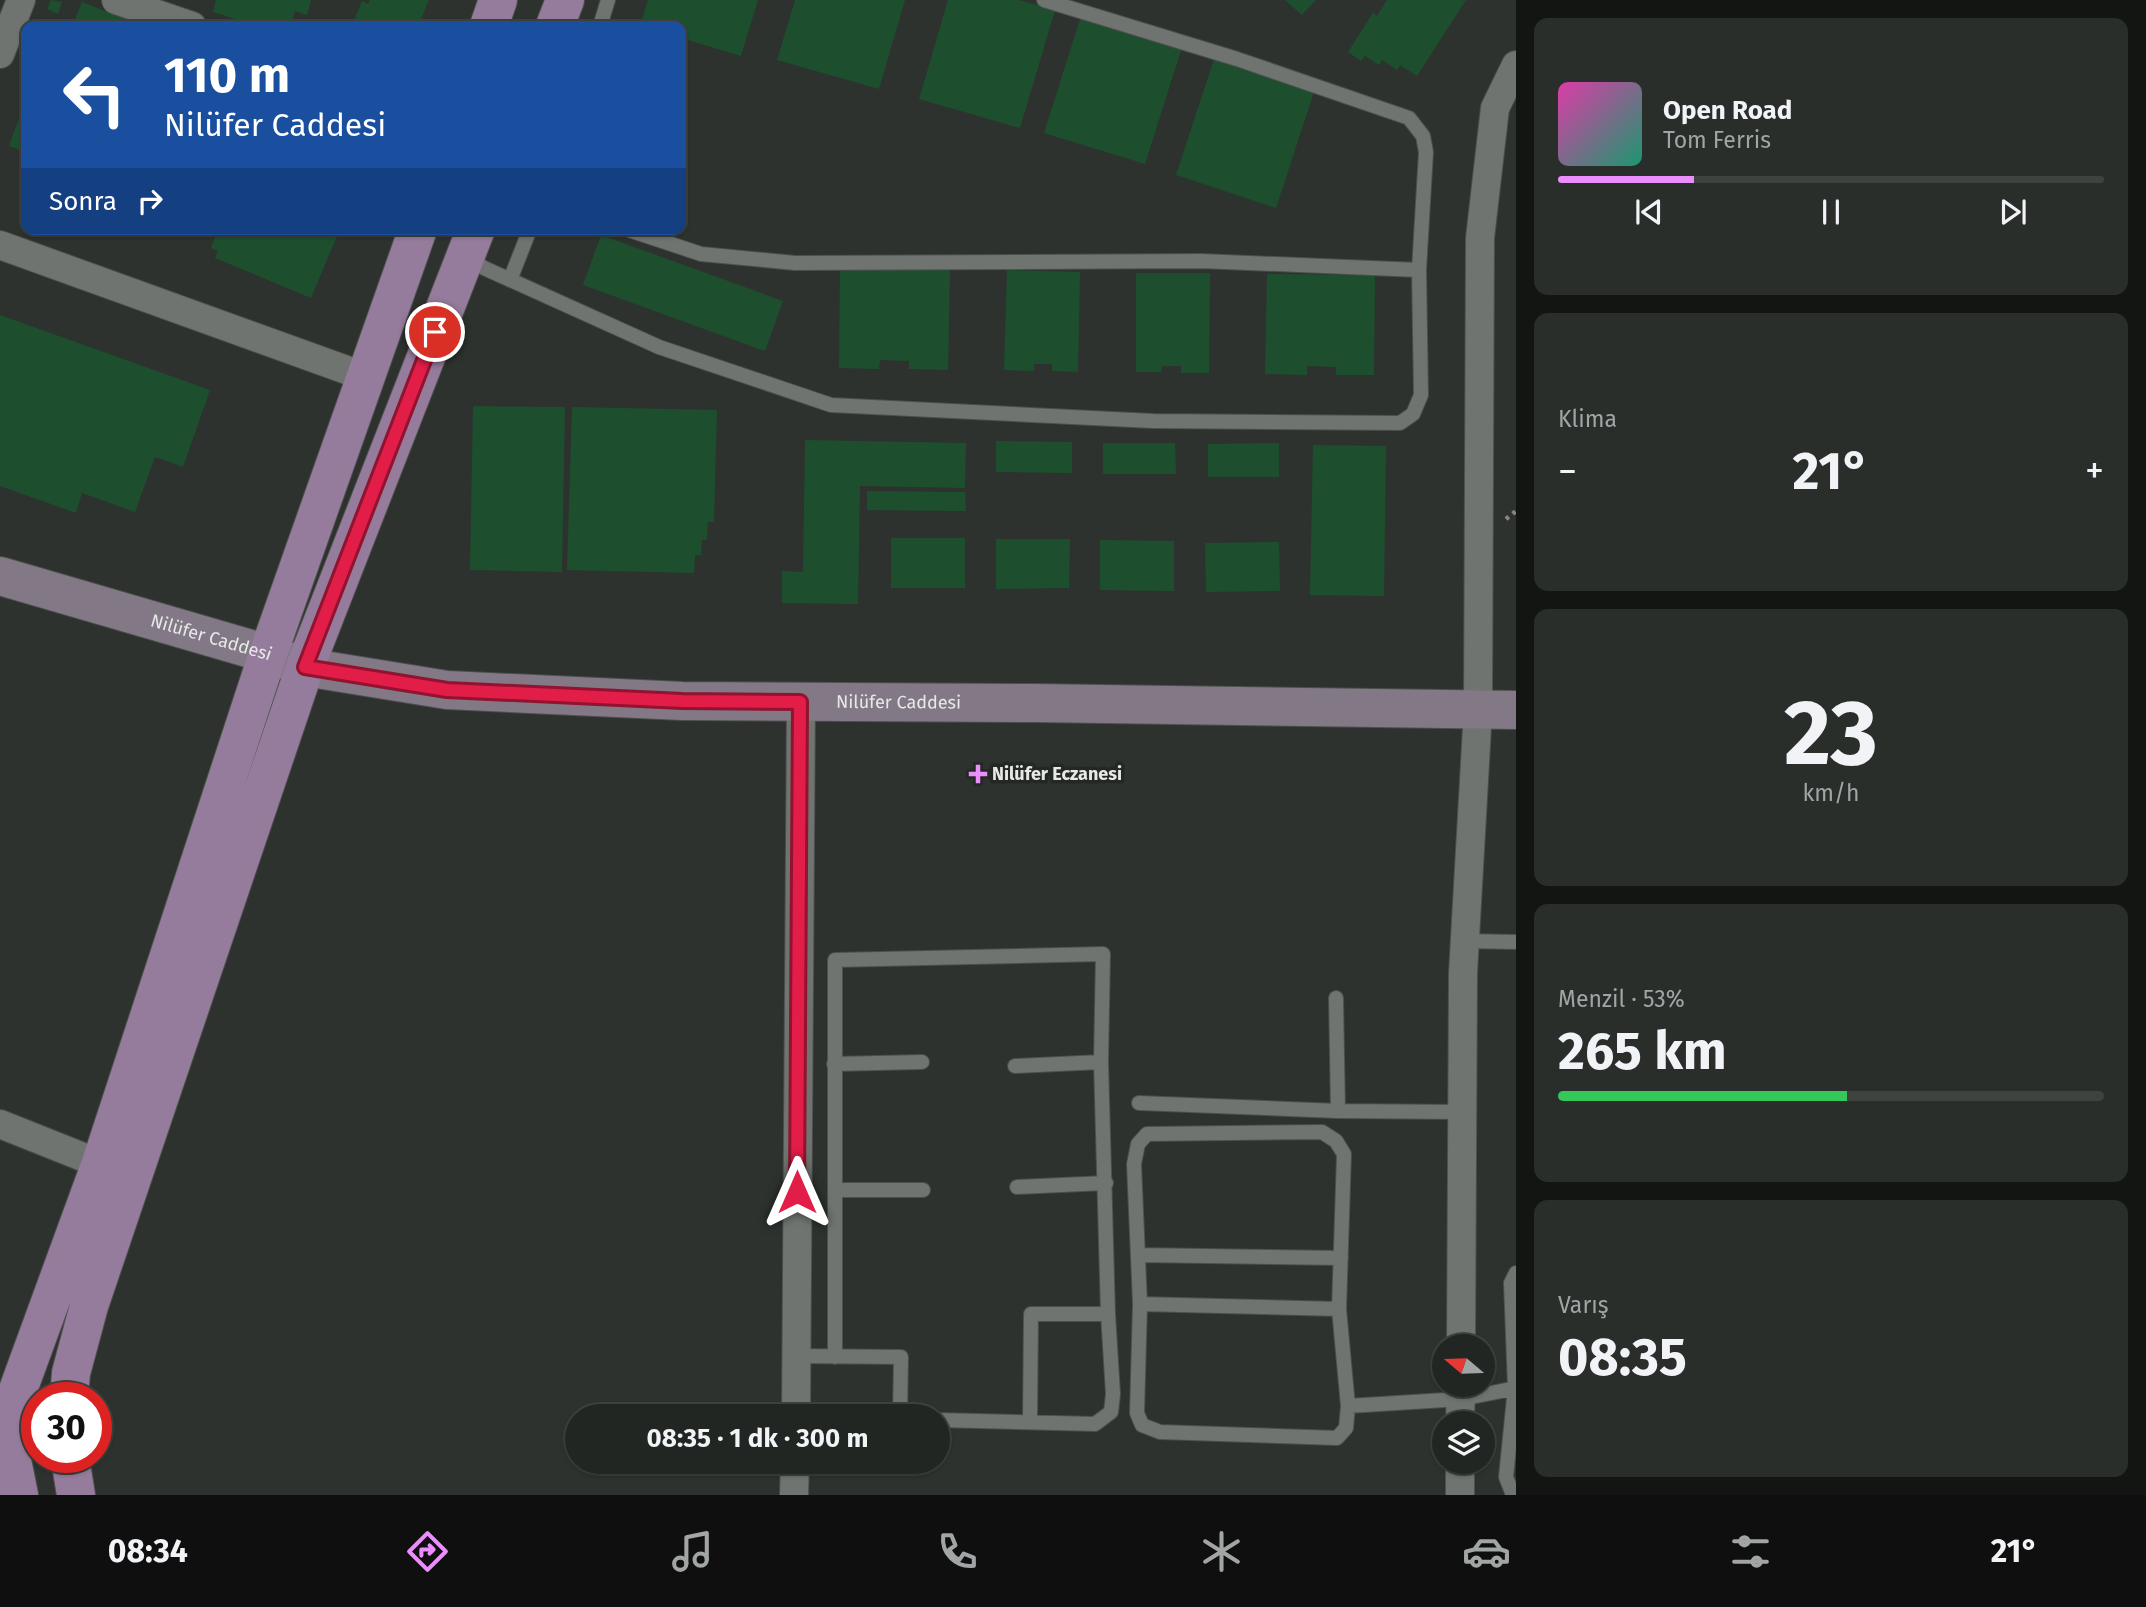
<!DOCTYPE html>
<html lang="tr">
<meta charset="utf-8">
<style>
:root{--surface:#222622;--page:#2a2e2a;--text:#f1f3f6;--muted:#a2a5a5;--line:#3f4340;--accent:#ea8dfd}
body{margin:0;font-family:"Fira Sans",sans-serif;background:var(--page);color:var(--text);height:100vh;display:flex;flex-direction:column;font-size:26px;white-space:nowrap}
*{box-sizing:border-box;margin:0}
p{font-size:23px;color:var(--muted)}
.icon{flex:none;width:38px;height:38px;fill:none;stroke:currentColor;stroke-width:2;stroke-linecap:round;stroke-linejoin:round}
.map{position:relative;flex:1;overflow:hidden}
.panel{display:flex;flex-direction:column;gap:18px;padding:18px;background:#131513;width:630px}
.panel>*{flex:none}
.guide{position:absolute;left:21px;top:21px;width:665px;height:214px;border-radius:14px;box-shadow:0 2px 5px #0004,0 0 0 2px var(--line);background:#1a4fa0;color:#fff;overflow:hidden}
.needle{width:46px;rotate:289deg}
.fabs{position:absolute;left:1432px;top:1334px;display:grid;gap:14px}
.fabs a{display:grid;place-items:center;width:63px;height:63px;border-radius:50%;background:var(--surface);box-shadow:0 2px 5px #0004,0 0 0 2px var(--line);font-size:35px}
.speed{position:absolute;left:21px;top:1382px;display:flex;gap:14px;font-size:35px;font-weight:700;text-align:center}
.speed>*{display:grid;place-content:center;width:91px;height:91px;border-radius:50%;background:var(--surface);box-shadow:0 2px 5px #0004,0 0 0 2px var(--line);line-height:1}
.speed .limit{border:10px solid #d22;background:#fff;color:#111}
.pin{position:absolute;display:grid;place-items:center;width:60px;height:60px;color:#fff;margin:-30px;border:4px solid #fff;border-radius:50%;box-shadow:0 2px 7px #0007}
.me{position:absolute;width:77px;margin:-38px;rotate:0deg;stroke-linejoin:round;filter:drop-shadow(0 0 5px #0008)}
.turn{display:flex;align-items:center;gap:24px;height:147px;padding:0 28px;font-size:32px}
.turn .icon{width:91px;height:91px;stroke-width:2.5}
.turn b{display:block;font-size:49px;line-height:60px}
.then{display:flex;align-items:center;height:66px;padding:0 28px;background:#0003;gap:14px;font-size:26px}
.big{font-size:52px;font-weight:700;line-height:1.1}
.panel .tile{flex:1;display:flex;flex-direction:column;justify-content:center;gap:10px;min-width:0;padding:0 24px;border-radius:14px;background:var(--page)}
.panel .dial{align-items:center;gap:0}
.dial b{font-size:91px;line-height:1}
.song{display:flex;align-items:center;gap:21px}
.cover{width:84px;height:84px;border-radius:10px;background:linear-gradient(135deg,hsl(320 70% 55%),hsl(160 70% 35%))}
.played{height:7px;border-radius:4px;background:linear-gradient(90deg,var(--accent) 25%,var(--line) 25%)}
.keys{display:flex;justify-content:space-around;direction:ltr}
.heat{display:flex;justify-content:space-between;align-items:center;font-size:38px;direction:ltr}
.charge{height:10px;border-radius:5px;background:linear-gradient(90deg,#34c759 53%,var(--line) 0)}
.trip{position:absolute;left:565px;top:1404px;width:385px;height:70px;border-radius:35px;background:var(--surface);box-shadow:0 2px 5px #0004,0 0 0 2px var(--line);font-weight:700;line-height:70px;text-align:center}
.menu{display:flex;height:112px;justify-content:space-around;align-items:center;background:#0e0f0e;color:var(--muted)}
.menu .icon{width:49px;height:49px}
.menu .selected{color:var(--accent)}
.menu b{font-size:32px;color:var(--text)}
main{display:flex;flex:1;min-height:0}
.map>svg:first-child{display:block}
.building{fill:#1d4f2e}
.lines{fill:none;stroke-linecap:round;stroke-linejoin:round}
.lane-casing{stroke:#4c4f4c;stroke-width:16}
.street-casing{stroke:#4c4f4c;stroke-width:30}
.secondary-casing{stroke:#4c4f4c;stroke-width:40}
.primary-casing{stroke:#4c4f4c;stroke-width:40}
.path{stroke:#848784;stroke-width:4.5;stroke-dasharray:3.5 5;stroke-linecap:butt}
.lane{stroke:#6f7470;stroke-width:14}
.street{stroke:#6f7470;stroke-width:28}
.secondary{stroke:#827886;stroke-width:38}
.primary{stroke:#967c9c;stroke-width:38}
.route-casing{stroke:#92132f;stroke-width:18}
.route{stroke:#e11d48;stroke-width:12}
.poi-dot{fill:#ea8dfd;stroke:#242825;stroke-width:2.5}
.labels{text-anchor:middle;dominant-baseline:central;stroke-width:7;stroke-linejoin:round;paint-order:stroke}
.street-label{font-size:18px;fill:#e7e9e7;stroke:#242825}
.poi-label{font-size:18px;font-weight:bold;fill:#e7e9e7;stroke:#242825;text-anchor:start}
</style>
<main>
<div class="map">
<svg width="1516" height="1495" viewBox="0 0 1516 1495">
<rect width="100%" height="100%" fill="#2d322e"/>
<path class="building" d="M51,0L62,2L58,14L47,9Z
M216,0H311L307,15L295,11L290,26H258L213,12Z
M370,0H429L418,26H352L362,1L368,4Z
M648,0H758L741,56L681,38V26H640Z
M795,0H905L879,89L777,60Z
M948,0H1019L1055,10L1020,128L919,99Z
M1285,0H1316L1302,15Z
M1387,0H1466L1417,76L1400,65L1397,70L1382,60L1379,65L1365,56L1361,61L1348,52L1373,13L1377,16Z
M82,2L133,22L131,26H72Z
M1081,16L1182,47L1145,164L1044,133Z
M1214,59L1314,92L1276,208L1176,175Z
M26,99V152L9,146Z
M218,229H340L311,298L215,258L218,251L211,248Z
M601,235L783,301L765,351L583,285Z
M840,268L950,270L948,370L909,369V361L880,360L879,369L839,368Z
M1007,270L1080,272L1078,372L1052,371V364H1034V371L1004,370Z
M1136,273H1210L1209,373H1181V366H1162L1161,372H1136Z
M1267,274L1375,275L1374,375H1336V367L1307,366V375L1265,374Z
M0,315L210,390L183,467L155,457L135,512L82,493L76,513L0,486Z
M473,406L565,407L562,572L470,570Z
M572,407L717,410L714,522H708L707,540H702L701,555H695L694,573L567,570Z
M805,440L966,443L965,488L860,486L858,604L782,603V571L803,572Z
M996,441L1072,442V473L996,472Z
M1103,443H1175L1176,474H1103Z
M1279,443V477H1208V444Z
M1313,445L1386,446L1384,596L1310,595Z
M867,491L965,492L966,511L867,510Z
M891,538H965V588H891Z
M996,539H1070L1069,588L996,589Z
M1100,540L1174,541V591L1100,590Z
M1279,542L1280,591L1206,592L1205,543Z"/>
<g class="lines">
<g class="lane-casing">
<path id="lane" d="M600,26L608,0
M626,229L701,254L795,263L1201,261L1419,270
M467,256L484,268L659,347L831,405L1153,421L1400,423L1413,414L1421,395L1419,270L1426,152L1423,136L1409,118L1237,59L1044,0
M510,280L530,229
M1465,941L1516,942
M1336,998L1338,1111
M834,1064L922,1062
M1015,1066L1101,1062
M1139,1103L1338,1111L1462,1112
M1322,1132L1336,1141L1344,1154L1339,1309L1348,1406L1346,1428L1337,1438L1160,1432L1142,1425L1137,1413L1140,1304L1134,1164L1138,1144L1147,1134Z
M1017,1187L1106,1183
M835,1190H923
M1138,1255L1341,1258
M1140,1304L1339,1309
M796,1356L901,1357L900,1416
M835,1357V960L1103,954L1101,1062L1108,1314L1113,1394L1111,1412L1095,1424L938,1420
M1348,1406L1461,1399L1516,1388
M1030,1421L1031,1314H1108
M1513,1495L1506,1477L1515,1388L1511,1283L1516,1273"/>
</g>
<g class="street-casing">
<path id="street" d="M116,0L192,26
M0,54L21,0
M0,245L366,377
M0,1124L118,1171
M1461,1346L1463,973L1478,710L1480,238L1495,108L1516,65
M796,1416L801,702
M1460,1423L1461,1384
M794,1495L795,1461
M1460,1495V1461"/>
</g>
<g class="secondary-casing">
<g id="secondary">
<path id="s1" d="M0,576L268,654L305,667L447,690L682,701L1035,703L1516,710"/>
</g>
</g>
<g class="primary-casing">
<path id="primary" d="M489,26L498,0
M555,26L565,0
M69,1398L71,1373L89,1306L305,667L476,229
M70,1458L76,1495
M19,1495L9,1445L14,1401L101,1163L268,654L418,229"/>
</g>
<path class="path" d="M1506,519L1516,511"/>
<use href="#lane" class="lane"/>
<use href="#street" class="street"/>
<use href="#secondary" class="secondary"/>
<use href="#primary" class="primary"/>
</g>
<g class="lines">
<g class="route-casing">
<path id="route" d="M435,332L305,667L447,690L682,701L800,702L797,1192"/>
</g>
<use href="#route" class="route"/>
</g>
<path class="poi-dot" d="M974.5 763.5h7v7h7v7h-7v7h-7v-7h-7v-7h7z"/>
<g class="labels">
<g class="street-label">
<text stroke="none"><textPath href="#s1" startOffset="220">Nilüfer Caddesi</textPath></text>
<text stroke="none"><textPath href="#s1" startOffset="914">Nilüfer Caddesi</textPath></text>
</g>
<g class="poi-label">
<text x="992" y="774">Nilüfer Eczanesi</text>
</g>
</g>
</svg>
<div class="fabs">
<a><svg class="needle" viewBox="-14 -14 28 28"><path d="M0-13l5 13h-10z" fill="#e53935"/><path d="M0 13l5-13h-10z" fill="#a2a5a5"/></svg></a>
<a><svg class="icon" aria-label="layers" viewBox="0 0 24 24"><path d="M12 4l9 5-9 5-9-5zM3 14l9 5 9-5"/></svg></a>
</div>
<div class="speed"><div class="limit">30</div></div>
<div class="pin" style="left:435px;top:332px;background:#d93025"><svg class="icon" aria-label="arrive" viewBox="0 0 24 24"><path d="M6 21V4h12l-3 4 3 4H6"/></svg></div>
<svg class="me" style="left:797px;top:1192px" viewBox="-20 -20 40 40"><path d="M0-17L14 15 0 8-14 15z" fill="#e11d48" stroke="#fff" stroke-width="4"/></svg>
<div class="trip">08:35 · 1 dk · 300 m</div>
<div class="guide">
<div class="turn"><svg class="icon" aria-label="left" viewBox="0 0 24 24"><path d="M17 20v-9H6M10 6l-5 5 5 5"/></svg><div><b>110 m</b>Nilüfer Caddesi</div></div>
<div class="then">Sonra<svg class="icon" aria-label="right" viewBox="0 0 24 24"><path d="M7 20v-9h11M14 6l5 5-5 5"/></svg></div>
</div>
</div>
<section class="panel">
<div class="tile">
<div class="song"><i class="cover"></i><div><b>Open Road</b><p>Tom Ferris</p></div></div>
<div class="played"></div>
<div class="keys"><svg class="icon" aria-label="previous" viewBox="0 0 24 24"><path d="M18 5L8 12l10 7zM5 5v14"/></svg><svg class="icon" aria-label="pause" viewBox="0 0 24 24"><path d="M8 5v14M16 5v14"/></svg><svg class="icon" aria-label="next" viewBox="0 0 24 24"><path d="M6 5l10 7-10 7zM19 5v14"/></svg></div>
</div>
<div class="tile"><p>Klima</p>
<div class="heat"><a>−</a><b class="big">21°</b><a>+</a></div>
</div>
<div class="tile dial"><b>23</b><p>km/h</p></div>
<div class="tile"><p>Menzil · 53%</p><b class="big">265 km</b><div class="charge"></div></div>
<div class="tile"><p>Varış</p><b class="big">08:35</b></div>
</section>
</main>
<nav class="menu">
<b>08:34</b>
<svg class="icon selected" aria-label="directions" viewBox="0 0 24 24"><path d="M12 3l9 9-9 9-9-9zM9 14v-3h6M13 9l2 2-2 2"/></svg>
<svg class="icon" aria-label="music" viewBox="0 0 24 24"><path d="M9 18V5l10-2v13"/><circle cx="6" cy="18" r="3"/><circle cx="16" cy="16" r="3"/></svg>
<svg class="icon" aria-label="phone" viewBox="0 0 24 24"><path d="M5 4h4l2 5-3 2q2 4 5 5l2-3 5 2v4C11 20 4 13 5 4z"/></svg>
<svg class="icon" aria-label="climate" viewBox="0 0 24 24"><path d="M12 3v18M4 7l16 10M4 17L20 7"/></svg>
<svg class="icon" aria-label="car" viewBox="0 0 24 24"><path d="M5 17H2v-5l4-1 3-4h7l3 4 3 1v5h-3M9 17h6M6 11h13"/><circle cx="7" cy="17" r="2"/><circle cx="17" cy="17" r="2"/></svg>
<svg class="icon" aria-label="filters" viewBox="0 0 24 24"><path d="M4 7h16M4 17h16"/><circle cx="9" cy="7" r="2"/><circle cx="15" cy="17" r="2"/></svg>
<b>21°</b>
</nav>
